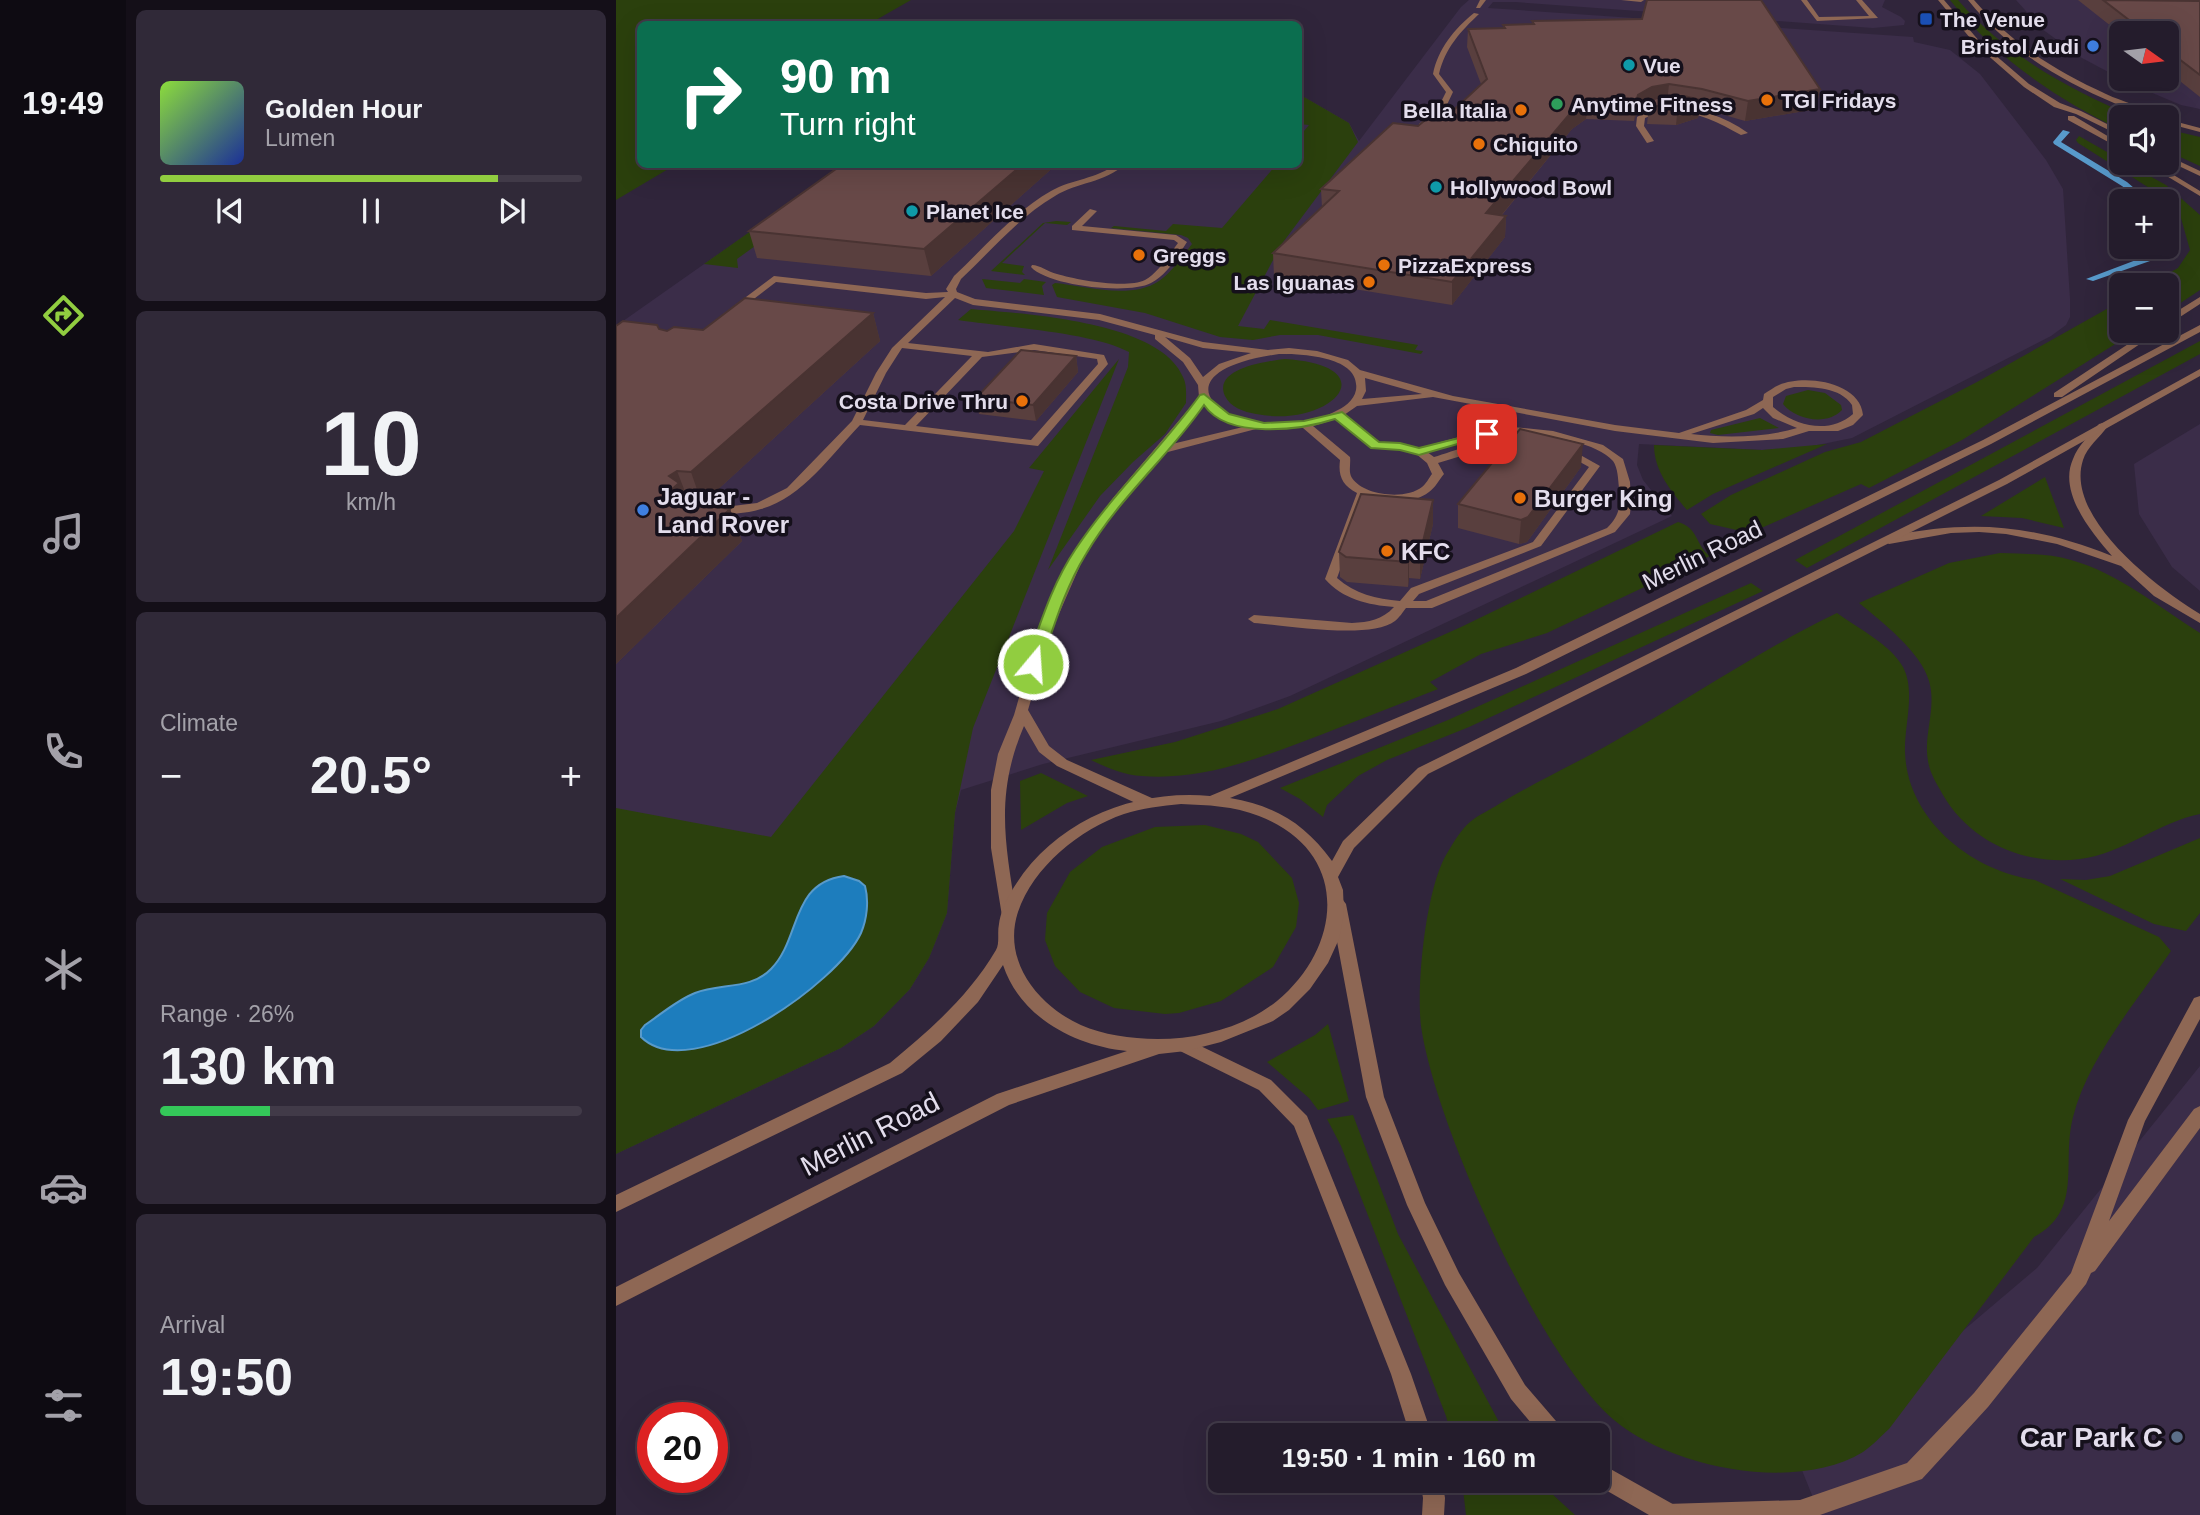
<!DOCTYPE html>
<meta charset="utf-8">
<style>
:root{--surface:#241c2c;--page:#302938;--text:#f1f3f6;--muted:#a3a1a9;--line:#413a48;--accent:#91cd40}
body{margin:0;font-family:Arial,sans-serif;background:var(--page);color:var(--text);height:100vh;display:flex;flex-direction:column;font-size:26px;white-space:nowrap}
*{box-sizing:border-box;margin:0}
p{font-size:23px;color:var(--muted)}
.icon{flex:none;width:38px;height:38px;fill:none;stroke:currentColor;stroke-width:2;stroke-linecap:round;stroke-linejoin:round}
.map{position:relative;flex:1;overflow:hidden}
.sheet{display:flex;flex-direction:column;gap:10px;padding:10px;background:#140f18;width:490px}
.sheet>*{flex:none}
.top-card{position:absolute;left:21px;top:21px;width:665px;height:147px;border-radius:10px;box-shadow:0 7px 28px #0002,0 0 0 2px var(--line);background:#0b6e4f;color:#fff;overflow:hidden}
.needle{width:46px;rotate:104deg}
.buttons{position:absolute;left:1493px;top:21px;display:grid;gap:14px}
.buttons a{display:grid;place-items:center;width:70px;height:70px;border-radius:10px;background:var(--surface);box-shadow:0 7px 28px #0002,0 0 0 2px var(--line);font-size:35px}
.speed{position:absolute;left:21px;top:1402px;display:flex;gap:14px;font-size:35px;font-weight:700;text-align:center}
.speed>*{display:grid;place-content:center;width:91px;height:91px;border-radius:50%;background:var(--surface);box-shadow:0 7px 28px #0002,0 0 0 2px var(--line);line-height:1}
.speed .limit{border:10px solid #d22;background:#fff;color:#111}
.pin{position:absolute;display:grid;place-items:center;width:60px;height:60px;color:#fff;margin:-30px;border-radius:14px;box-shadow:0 4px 10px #0006}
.me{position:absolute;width:77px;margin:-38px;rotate:18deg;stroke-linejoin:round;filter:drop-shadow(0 0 5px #0008)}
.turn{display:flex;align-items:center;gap:24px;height:147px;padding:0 28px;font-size:32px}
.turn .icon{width:91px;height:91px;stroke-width:2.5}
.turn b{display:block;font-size:49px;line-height:60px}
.big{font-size:52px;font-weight:800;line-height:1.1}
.sheet .tile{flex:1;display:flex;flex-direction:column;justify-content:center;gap:10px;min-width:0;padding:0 24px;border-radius:10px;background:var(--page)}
.sheet .dial{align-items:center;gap:0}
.dial b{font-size:91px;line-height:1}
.song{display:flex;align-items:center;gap:21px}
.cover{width:84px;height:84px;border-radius:10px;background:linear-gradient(135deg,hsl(90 70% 55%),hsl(230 70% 35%))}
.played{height:7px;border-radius:4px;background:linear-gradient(90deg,var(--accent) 80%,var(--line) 80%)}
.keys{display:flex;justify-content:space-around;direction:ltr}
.heat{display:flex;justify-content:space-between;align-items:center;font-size:38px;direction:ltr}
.charge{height:10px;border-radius:5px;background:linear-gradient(90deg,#34c759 26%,var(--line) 0)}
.trip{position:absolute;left:592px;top:1423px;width:402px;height:70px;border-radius:10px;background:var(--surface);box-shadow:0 7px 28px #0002,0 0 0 2px var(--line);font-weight:800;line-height:70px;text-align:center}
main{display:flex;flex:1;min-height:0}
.tabs{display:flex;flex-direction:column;width:126px;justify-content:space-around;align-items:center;background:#0e0b12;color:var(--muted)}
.tabs .icon{width:49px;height:49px}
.tabs .active{color:var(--accent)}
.tabs b{font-size:32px;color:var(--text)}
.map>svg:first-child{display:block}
.built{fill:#3b2d49;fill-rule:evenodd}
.green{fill:#2b400d}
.water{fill:#1d7dbd;stroke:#589acb;stroke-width:2}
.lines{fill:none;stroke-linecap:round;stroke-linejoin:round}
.stream{fill:#589acb;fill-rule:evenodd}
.service{fill:#8e6754;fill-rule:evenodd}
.minor{fill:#8e6754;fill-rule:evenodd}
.tertiary{fill:#8e6754;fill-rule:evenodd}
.wall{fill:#593f3e}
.shaded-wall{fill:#493332}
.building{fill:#684948;stroke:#493332;stroke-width:2}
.route{fill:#91cd40;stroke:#5e852a;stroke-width:2}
.transit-dot{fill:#1a4fb4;stroke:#15101b;stroke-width:2.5}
.shop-dot{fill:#3f7fe0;stroke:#15101b;stroke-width:2.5}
.culture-dot{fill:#0f9aa8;stroke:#15101b;stroke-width:2.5}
.food-dot{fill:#e8710a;stroke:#15101b;stroke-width:2.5}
.leisure-dot{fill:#2e9e5b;stroke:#15101b;stroke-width:2.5}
.service-dot{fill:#5c6f8a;stroke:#15101b;stroke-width:2.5}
.labels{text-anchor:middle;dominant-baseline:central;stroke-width:7;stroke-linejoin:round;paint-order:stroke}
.far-poi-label{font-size:21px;font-weight:bold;fill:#e3ddec;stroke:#15101b;text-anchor:start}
.poi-label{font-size:24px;font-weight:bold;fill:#e3ddec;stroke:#15101b;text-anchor:start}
.street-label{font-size:24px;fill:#e3ddec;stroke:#15101b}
.near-street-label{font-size:28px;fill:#e3ddec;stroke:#15101b}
.near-poi-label{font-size:28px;font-weight:bold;fill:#e3ddec;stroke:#15101b;text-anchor:end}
</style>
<main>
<nav class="tabs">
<b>19:49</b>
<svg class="icon active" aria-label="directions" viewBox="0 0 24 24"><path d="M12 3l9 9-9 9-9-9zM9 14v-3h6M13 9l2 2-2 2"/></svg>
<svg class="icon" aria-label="music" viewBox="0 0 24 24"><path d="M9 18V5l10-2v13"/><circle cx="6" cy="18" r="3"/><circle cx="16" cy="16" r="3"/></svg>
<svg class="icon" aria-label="phone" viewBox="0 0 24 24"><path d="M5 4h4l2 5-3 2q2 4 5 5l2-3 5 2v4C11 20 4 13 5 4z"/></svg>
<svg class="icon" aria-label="climate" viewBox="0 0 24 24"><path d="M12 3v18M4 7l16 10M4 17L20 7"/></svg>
<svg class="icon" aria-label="car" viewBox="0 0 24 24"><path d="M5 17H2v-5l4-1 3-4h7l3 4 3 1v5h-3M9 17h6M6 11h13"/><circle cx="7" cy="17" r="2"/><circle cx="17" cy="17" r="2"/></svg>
<svg class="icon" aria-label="filters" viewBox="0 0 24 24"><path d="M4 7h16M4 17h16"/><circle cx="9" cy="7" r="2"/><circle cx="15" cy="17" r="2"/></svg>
</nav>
<section class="sheet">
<div class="tile">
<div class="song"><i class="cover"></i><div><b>Golden Hour</b><p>Lumen</p></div></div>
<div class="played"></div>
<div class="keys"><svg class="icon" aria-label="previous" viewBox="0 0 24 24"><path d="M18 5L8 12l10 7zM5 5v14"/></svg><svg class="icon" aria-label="pause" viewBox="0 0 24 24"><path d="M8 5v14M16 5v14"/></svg><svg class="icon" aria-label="next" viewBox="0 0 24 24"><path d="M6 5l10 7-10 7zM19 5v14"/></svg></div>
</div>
<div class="tile dial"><b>10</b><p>km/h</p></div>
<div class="tile"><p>Climate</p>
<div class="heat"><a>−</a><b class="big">20.5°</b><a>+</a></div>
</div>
<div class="tile"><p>Range · 26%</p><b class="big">130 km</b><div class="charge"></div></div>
<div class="tile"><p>Arrival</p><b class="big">19:50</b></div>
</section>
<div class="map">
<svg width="1584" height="1515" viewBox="0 0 1584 1515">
<rect width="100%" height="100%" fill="#30253b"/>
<path class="built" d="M853,0H1269L1266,7L1285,17L1289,21L1288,25L1257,28L899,2H877L872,8L1297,37L1298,42L1334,50L1364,74L1430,160L1447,189L1454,299V317L1450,325L1435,336L1236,438L1187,448L1146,450L1023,444L1021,465L1027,480L1056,516L674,696L605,721L427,764L345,790L339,813L331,913L313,958L294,989L258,1026L225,1048L0,1154V326L229,165L682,164L683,94L733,123L743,141L845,7Z
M1400,0H1563L1584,4V109L1565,105L1515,84L1466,58L1426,29ZM1505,33H1550V79H1505Z
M1584,424V591L1556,567L1523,514L1518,464Z
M1584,1066V1515H1204L1171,1433L1276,1391L1421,1268Z"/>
<path class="green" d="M0,0H295L253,24H24V164L59,165L0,200Z
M1334,0H1342C1389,55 1453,89 1518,117H1505V130C1439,98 1380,58 1334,0Z
M683,94L733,123L742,142L665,245L622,326L648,329L654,320L802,345L799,350L807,351L805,354L702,335H664L637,340L604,337L529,313L441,297L436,285L439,283C469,286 515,300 543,281C555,273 567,256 576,244L572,238L565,235L495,228L498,226L550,231L557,224L606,228L660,165L682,164L683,137L693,125L683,124Z
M1550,129L1584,137V166L1551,151Z
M1463,136L1505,160V163H1510L1550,185L1584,215V290L1551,312L1550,285H1532L1562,268L1574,250L1563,211L1546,196L1462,143L1460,140Z
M229,165L199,203L121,259L122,268L88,264Z
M440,221L455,222L451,225L429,223L386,263L408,266L406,272L409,275L375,271L427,223Z
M366,279L404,283L408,279L430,282L426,286L428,295L370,288Z
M1505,301V331H1520L1346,440L1253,488L1245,484L1134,533L1094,524L1085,514L1115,495L1209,452L1245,442L1361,382Z
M355,309C408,314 544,321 567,377C571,385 570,394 570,403L549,434L517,462L484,496L432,570L512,367L513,352C476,332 387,327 342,320Z
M1584,341V354L1191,568L1179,560Z
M503,359L357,728L339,813L331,913L313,958L294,989L258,1026L225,1048L0,1154V808L155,837L398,531L428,471L413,468Z
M669,359C774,366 714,429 640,414C628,412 614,407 609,396C596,368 653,361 669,359Z
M1192,390L1209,393L1225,405L1226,410C1211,426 1180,420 1167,404L1170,396Z
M1144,418L1163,428L1102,435L1094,433L1095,430Z
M1211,444L1097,494L1071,510C1055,491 1038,471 1038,445L1146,450Z
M1429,477L1448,528L1406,518L1365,516Z
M1062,522C1083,528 1079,545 1094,556L931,633L865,654L814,682L822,689C784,704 745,719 707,734C649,756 589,781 526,776C508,775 491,768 475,760L559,742L662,709L845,627Z
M1384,553C1408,554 1432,553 1455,560C1502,573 1543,607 1584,633V814C1543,822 1506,854 1464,859C1410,866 1355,843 1327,795C1321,784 1314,774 1312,761C1307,735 1321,708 1313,681C1305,652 1265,621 1243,603L1333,563Z
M1135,583L1147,591L853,727L771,760L742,776L711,805L707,817L684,799L664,788L832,720Z
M1221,613C1243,629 1274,644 1287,667C1300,692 1288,725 1289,752C1291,820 1356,871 1419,880L1543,937L1555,951C1521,1001 1472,1058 1457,1117C1445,1164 1468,1210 1418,1237L1273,1429C1265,1436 1256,1446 1247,1452C1180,1493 1055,1468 998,1420C923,1356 819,1124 805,1026C800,985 810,883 833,850C839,840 845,830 854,822C862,815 874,810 883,804C921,781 961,763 999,741C1073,699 1144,650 1221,613Z
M425,773L472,796L451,803L405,830L404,781Z
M589,825L625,834L642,842L676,878L683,903L680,927L657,967L605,1001L563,1013L549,1014L498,1008L464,992L439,966L429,940L431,913L454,872L486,847L539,827Z
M1584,838V913L1570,931L1538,924L1444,879L1470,880L1494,876Z
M712,1024L733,1101L702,1110L693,1098L651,1062L699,1035Z
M737,1115L782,1234L890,1435H835L830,1416L725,1146L711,1119Z
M846,1481H922L959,1515H850Z"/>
<path class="water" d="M228,876L243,881L249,886C253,901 251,919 245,933C222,983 76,1087 25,1037V1030L29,1025C44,1015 61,1000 79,993C104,983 135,990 155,969C185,939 174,883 228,876Z"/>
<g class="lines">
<path class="stream" d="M1447,130L1454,132L1445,142L1511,182L1533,201H1525L1506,186L1438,144L1437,142Z
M1538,247H1546L1534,261L1477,281L1470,279L1528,257Z"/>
<path class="service" d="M864,0H870L864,8H860Z
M1005,0H1028L1025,2Z
M1185,0H1191L1203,17L1253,16L1240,0H1246L1262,18L1201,21Z
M858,13L863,14C845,31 829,48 823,74L837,92L828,111L809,128H803V124L822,108L830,92L817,74C822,49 838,29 858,13Z
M1051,106C1079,107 1109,116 1132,133L1125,135C1095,118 1062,102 1029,118L1028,126L1038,141L1031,143L1020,126L1021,117L1035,109Z
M500,164H509C489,183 461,182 439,196C403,217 375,251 345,279L340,289L341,292L359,299L484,314L587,342L652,350L673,348L701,351L732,360L744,370L837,396L999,425L1063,433L1130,410L1147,400L1148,394C1153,391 1158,387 1163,385C1189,374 1244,382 1247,415L1237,425L1222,431H1193L1167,439L1097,443L999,431L817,397L741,406L728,415L763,443H784L803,448L861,432L897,427L937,431L987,445L1007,459L1014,482L1015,503L1014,514L999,532L816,608H790C787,612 783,618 779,621C754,640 670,625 638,623L632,619L638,615L736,623C753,622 766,620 778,607C752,605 726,599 709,579L741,493C726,485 722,476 724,460L687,428L640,429L548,453L493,518L466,561L435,632L412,710L433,746L451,760L538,799L540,803L538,807H528L441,766L423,752L408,726C379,794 389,842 400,912L398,916H386L375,848V790L382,754L398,715L422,632L442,584L468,538L497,498L583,397L582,385L567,362L539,339V335L483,320L357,305L339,298L292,343L372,352L418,344L488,355L492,364L422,446L244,425C215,455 186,498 145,509C129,514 113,514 96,514L92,513V509L141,503L171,488L236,421L260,373L276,348L329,297L310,299L160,282L122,311L114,309L158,276L310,293L332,292L330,289L338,276C369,247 398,212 435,191C456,179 481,179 500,164ZM549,337L587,348L635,353L603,364L587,377L574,358ZM286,348L356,356L289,425L247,420L270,373ZM418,350L481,359L482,364L415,440L300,426L366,357ZM663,354C686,354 745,356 740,390C738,401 727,408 718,412C634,456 514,375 663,354ZM749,378L806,394L746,399L750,391ZM1178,387C1198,387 1224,387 1236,405L1237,414C1213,435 1179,426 1157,407V397L1170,389ZM588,404L604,419L627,427L556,444ZM1147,408L1157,418L1181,428C1148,438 1108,438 1075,434L1138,414ZM720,419L756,448L784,449L799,453L811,463L816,474C813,478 810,484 806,487C790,500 748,496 736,478C732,472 735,464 734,457L697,426ZM897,433C923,434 979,440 997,461C1002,468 1002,479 1003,488C1005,505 1004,515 991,528L810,601H797L803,594L925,546L984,466L950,447L946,448V452L973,467L917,542L795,588L784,601C760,599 739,594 721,578L751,496C769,501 797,505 813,492C819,488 823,480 828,474L822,463L888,443L913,445L918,442C896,427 843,450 818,457L811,452L862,438Z
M474,209L481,211L466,226L560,235L571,242C562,256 551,275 535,283C513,295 432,286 415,267L416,265C424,265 432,272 441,274C461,280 510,289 529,280C543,272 553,255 562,243L558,240L456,230V226Z
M1487,423L1492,426C1484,437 1471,447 1467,460C1448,518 1543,589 1584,614V623L1538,596L1505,566L1441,544L1390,534L1363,532L1335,533L1273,544L1267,540L1273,536C1357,520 1415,524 1496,556C1475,532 1442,492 1457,459C1462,445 1474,435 1483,424Z
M1584,996V1019L1529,1121L1493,1221L1578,1109L1584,1106V1128L1479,1271L1475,1273L1470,1284L1372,1407L1306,1479L1204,1515H1039L1042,1507L1050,1504L1184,1500L1291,1463L1358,1393L1455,1273L1512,1120L1578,998Z"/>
<path class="minor" d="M722,898L727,900L730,904L768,1097L809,1203L843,1273L909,1385L946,1428L950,1435H925L895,1399L829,1285L791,1205L750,1097L714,904L717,900Z
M568,1038L655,1080L691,1116L795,1374L816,1435H794L775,1374L678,1126L643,1090L562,1050L559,1045L562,1040Z
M982,1462L1062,1507L1065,1515H1033L974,1481L982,1480Z
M804,1480H826L829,1498L828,1515H806L807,1498Z"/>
<path class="tertiary" d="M1322,0H1328L1364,42L1413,84L1444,103L1465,111L1505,131V136L1460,114L1438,107L1408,87L1360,45Z
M1352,0H1358C1395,43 1439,71 1490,94C1507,102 1529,107 1545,117C1529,118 1513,109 1498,103C1442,79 1390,48 1352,0Z
M1452,116H1458L1505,144V149L1452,120Z
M1550,119L1584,128V132L1550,123Z
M1550,155L1584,171V176L1550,160Z
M1529,163H1538L1584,191V196Z
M1584,297V304L1550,326V318Z
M1584,325V332L1375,444L910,674L614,798C660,806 689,824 716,861L727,841L802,768L1383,480L1584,369V376L1391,484L812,774L738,848L722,877L727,890L728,914L723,939L712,963L694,989L673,1010L657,1021L605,1042L570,1051L543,1054L393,1105L0,1306V1287L381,1094L511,1051C459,1046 404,1017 387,965L362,1002L325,1041L286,1073L0,1212V1195L274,1063C314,1030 353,996 380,950C384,943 381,933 383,924C384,915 389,902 394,894C434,823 514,789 594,796L900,668L1367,440ZM565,804C591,805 618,806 643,816C734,851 728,945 661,1001C624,1031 567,1043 521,1038C486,1035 456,1026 430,1002C404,978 391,945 402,912C417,867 464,829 508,814C526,808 546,806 565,804Z
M1532,331H1543L1446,397H1438V393Z"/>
</g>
<path class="wall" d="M1462,0H1544L1547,2L1584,1V97L1550,70V33L1505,34Z
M916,21L1204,89L1200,109L1129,121L1084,108L1082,118L1060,125L1031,124L1033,107L1020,115L1018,121L970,119L956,129L886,215L890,216L889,237L836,305L658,276L657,253L706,208L705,189L802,126L828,119L865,84L851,47L852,29L887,28V25L916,24Z
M227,164H441L315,276L141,258L133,231Z
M257,313L264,341L86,504L73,502L71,504L114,509L126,541L0,664L43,329L51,331L87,330Z
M460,356L462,372L420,421L363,414L360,398Z
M965,467L911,542L903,544L842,528V504Z
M817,500V524L804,579L793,578L792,587L731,582L724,577L723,552Z"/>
<path class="shaded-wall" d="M1053,84L1051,103L1033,106V107L1020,115L1018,121L1022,95L1036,87Z
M1204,89L1200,109L1129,121L1132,101Z
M972,100L970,119L956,129L869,235L870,213L957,110Z
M1085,100L1082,118L1060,125L1062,106Z
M407,164H441L315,276L308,249Z
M890,216L889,237L836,305V282Z
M257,313L264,341L86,504L75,472Z
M460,356L462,372L420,421L417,405Z
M967,444L965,467L911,542L903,544L905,520Z
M61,471L73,502L71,504L44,500L53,476Z
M817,500V524L804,579V554Z
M114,509L126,541L0,664V618Z
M793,553V578L792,587V562Z"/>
<path class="building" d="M1031,0H1145L1204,89L1132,101L1086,89L1053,84L1036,87L1022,95L1020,102L972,100L957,110L870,213L890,216L836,282L657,253L723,191L705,189L777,123L802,126L813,117L828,119L871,79L852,29L889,28L887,25L918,24L916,21L1026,19Z
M1487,0L1584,1V75L1550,49V33H1530Z
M1068,96L1085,100L1062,106H1033V101L1044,97Z
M227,164H407L308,249L133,231Z
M129,298L257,313L75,472L61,471L53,476L63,483L44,500L114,509L0,618V326L7,321L41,325L43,329L51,331L58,327L87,330Z
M405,350L460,356L417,405L360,398Z
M904,429L967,444L912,517L905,520L842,504Z
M745,494L817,500L804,554L793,553L792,562L730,557L723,552Z"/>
<path class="route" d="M588,394L613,414L648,423L688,421L726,412L763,442L784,443L803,448L871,431L877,434L803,455L784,450L755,448L719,419C685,430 612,440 588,405C552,457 502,499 470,554C449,588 438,626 425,664L422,667H412L410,664C424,625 436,584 459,550C496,494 545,449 584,395Z"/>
<rect class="transit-dot" x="1303" y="12" width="14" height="14" rx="3.5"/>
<g class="shop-dot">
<circle cx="1477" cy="46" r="7"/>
<circle cx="27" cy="510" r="7"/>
</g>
<g class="culture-dot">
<circle cx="1013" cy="65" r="7"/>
<circle cx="820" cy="187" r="7"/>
<circle cx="296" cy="211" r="7"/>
</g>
<g class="food-dot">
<circle cx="1151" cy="100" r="7"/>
<circle cx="905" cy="110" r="7"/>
<circle cx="863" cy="144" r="7"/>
<circle cx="523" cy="255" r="7"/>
<circle cx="768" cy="265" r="7"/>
<circle cx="753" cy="282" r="7"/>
<circle cx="406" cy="401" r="7"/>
<circle cx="904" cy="498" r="7"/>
<circle cx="771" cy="551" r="7"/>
</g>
<circle class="leisure-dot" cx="941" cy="104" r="7"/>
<circle class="service-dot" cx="1561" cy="1437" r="7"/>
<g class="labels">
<g class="far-poi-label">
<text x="1324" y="19">The Venue</text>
<text x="1463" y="46" text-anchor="end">Bristol Audi</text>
<text x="1027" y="65">Vue</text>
<text x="1165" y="100">TGI Fridays</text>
<text x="955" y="104">Anytime Fitness</text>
<text x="891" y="110" text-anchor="end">Bella Italia</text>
<text x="877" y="144">Chiquito</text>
<text x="834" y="187">Hollywood Bowl</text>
<text x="310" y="211">Planet Ice</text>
<text x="537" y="255">Greggs</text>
<text x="782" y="265">PizzaExpress</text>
<text x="739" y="282" text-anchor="end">Las Iguanas</text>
<text x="392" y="401" text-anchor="end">Costa Drive Thru</text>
</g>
<g class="poi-label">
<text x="41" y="496">Jaguar -<tspan x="41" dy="28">Land Rover</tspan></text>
<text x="918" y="498">Burger King</text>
<text x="785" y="551">KFC</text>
</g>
<g class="street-label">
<text transform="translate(1086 555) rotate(-26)">Merlin Road</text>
</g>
<g class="near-street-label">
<text transform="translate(254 1134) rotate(-27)">Merlin Road</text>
</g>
<g class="near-poi-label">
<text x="1547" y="1437">Car Park C</text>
</g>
</g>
</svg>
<div class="buttons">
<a><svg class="needle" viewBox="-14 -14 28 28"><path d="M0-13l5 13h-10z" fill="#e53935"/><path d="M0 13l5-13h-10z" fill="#a3a1a9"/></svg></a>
<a><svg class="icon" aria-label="sound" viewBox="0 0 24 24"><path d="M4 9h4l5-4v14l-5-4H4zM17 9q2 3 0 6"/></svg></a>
<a>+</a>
<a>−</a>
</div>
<div class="speed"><div class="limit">20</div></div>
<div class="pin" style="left:871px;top:434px;background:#d93025"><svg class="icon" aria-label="arrive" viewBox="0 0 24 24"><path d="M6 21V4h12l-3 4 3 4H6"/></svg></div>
<svg class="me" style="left:417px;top:664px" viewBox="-20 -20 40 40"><circle r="17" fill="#91cd40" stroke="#fff" stroke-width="3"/><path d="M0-11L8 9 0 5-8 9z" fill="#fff"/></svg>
<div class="trip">19:50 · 1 min · 160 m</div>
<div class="top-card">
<div class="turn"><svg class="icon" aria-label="right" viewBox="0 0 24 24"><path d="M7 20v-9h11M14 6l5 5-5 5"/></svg><div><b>90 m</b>Turn right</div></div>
</div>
</div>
</main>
